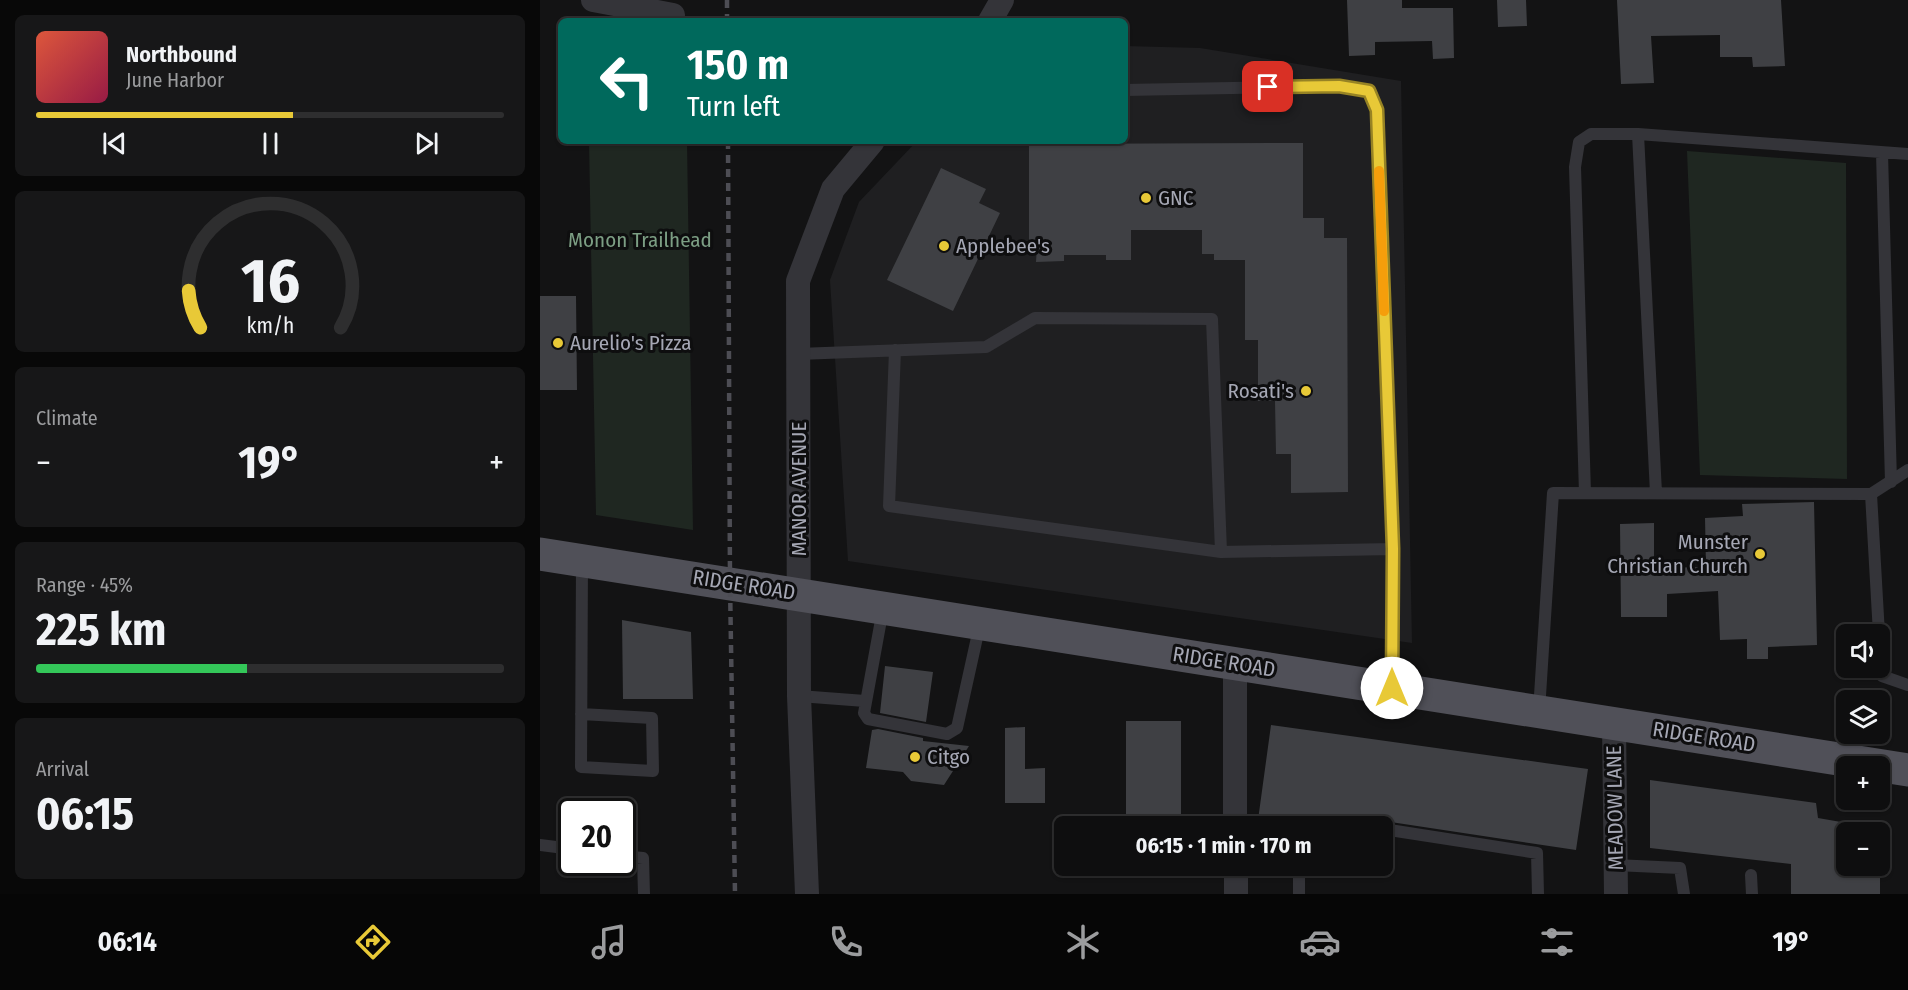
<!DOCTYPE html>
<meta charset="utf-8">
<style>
:root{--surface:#0e0e0f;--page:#171718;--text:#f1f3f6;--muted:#9b9c9e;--line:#2e2e2f;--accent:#e8c937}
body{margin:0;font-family:"Fira Sans Condensed",sans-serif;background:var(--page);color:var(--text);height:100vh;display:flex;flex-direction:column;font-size:22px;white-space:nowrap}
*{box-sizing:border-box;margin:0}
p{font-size:20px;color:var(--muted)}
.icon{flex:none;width:33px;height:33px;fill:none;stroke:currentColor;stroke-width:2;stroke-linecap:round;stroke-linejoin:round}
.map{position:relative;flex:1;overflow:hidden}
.drawer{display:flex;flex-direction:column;gap:15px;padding:15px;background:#080808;width:540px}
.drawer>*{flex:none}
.guide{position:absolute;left:18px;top:18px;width:570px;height:126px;border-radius:9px;box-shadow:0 2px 4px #0004,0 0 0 2px var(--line);background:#00695c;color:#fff;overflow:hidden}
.buttons{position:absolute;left:1296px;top:624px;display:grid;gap:12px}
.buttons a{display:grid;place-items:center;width:54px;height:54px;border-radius:9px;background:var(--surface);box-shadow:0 2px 4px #0004,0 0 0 2px var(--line);font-size:30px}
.speed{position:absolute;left:18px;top:798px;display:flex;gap:12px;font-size:30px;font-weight:700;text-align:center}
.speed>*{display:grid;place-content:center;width:78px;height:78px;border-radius:50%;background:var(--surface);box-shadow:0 2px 4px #0004,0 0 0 2px var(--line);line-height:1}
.speed .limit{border:3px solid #111;border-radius:9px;background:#fff;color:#111}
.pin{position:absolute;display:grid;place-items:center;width:51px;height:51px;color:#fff;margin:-26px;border-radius:12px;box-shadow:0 3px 9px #0006}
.me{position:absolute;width:66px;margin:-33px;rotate:0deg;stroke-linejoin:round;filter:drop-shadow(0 0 4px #0008)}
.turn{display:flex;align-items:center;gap:21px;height:126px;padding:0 30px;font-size:27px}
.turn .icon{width:78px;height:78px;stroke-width:2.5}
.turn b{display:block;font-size:42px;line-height:51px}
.big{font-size:45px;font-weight:700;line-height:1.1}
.drawer .widget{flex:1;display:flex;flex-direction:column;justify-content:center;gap:9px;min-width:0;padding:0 21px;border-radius:9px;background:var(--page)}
.drawer .dial{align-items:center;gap:0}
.dial svg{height:156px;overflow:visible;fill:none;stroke:var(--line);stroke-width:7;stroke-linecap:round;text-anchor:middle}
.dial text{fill:var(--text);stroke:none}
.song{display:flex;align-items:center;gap:18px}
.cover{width:72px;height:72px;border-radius:9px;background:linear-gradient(135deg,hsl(10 70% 55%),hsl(340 70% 35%))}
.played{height:6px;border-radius:3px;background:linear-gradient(90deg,var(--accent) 55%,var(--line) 55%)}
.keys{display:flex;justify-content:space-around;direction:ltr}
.heat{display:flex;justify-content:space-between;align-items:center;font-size:33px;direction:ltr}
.charge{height:9px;border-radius:4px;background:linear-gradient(90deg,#34c759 45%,var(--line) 0)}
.trip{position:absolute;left:514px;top:816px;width:339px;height:60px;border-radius:9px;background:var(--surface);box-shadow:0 2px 4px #0004,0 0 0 2px var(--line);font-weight:700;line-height:60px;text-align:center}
.menu{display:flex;height:96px;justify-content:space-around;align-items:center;background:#060606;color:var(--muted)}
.menu .icon{width:42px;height:42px}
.menu .selected{color:var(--accent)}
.menu b{font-size:27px;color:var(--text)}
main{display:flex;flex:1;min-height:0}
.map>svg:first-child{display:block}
.built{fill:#1f1f21}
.green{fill:#1f2721}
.building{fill:#3f4044}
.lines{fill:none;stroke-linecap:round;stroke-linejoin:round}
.service{stroke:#343439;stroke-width:12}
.minor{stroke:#343439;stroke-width:24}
.primary{stroke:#505058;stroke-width:33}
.rail{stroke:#4d4d54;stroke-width:4.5;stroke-dasharray:8 6;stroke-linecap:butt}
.route-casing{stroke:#978324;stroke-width:15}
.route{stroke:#e8c937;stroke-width:10}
.slow{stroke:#f59e0b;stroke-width:10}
.poi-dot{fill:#e8c937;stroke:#0e0e0f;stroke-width:2}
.labels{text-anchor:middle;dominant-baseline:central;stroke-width:6;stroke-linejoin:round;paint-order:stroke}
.poi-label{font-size:21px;fill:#a5a7b4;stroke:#0e0e0f;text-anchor:start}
.park-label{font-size:21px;fill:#7c9e84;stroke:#0e0e0f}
.street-label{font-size:21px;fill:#a5a7b4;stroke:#0e0e0f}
</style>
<main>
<section class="drawer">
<div class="widget">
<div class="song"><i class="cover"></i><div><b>Northbound</b><p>June Harbor</p></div></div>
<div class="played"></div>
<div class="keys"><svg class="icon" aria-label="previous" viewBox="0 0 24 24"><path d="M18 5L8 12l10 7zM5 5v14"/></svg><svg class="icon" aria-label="pause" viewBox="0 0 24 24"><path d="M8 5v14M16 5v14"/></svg><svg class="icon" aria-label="next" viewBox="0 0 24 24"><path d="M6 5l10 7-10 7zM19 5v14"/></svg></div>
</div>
<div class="widget dial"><svg viewBox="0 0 100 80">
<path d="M14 69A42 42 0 1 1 86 69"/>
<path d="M14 69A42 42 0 0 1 8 50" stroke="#e8c937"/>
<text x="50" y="56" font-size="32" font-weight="700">16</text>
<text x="50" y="72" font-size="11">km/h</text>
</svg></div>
<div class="widget"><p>Climate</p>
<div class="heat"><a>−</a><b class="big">19°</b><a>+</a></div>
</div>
<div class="widget"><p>Range · 45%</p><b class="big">225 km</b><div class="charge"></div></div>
<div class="widget"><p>Arrival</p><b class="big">06:15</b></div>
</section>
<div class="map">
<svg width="1368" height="894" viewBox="0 0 1368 894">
<rect width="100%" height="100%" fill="#131314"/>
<path class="built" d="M585,46L660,48L861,81L872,643L308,561L290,280L319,202L377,141H585Z"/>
<path class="green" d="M49,141H147L153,530L56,515Z
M1147,151L1306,163L1307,479L1160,475Z"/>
<path class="building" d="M807,0H862V8H913L914,58L893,59L892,41L835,42V55L809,56Z
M957,0H986L987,26L958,27Z
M1077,0H1241L1245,66L1213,67L1212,57H1180V35L1111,36L1114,83L1081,84Z
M763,143V218H784V238H807L808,492L751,493V454H736L735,401H718V340H705V260H674V254H662V230H591V260H566V255H524V261L496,262L497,247H489V144Z
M401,168L446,189L439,203L460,213L413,311L347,280Z
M0,296H36L37,390H0Z
M1274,502L1277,645L1228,647V659H1207V639L1180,640L1178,591L1127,594V617H1081L1080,524L1114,523V568L1166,567L1165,518L1203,516L1202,504Z
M82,620L151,632L153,699H83Z
M345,666L393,672L386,722L340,713Z
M586,721H641V826H586Z
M731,725L1048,769L1036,850L844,821L834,822L828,818L801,814L794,816H789L787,826H766L718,820Z
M485,727V769L505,768V803H465V728Z
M338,729L383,738V741L429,746L404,785L371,781L363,772L326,768L332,730Z
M1110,780L1276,803L1278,818L1324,826L1331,832H1306V866H1340V840V894H1251V864L1110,848Z"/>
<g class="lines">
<path class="service" d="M585,90L799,86L829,91L837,110L853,549
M1098,134L1116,493
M1342,153L1351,482
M355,350L349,506L681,552
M258,354L446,347L495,318L672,319L681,552L853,549L852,686
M1045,493L1035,167L1039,142L1051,134H1098L1368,154
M1331,494L1339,634
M343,609L324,713L328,719L407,734L417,728L440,624
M1340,641L1342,676L1368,685
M259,696L325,701
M999,711L1013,493L1331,494L1368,470
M41,714L112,718L113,771L41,767L42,562
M800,826V822L827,826
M843,829L997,853L998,894
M0,845L32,849
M82,856L103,858L104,894
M1075,865L1140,868L1144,894
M1211,875L1212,894
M759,894V866"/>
<path class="minor" d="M53,0L133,15
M450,21L462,0
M695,664V826
M1074,723L1076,894
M696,866V894
M267,894L259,696L258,281L293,189L333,141"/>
<path class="primary" d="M0,554L1368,770"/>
<path class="rail" d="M187,0V21
M188,141L190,583L195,894"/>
</g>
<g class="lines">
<g class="route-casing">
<path id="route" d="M728,87L799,86L829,91L837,110L853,549L852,688"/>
</g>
<use href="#route" class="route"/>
<path class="slow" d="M839,171L844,311"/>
</g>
<g class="poi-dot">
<circle cx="606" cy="198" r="6"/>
<circle cx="404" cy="246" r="6"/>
<circle cx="18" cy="343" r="6"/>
<circle cx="766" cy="391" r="6"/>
<circle cx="1220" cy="554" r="6"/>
<circle cx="375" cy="757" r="6"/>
</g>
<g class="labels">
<g class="poi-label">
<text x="618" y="198">GNC</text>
<text x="416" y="246">Applebee's</text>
<text x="30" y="343">Aurelio's Pizza</text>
<text x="754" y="391" text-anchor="end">Rosati's</text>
<text x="1208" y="542" text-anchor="end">Munster<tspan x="1208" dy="24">Christian Church</tspan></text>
<text x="387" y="757">Citgo</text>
</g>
<g class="park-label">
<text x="100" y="240">Monon Trailhead</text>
</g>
<g class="street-label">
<text transform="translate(259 489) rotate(-90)">MANOR AVENUE</text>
<text transform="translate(204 585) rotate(9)">RIDGE ROAD</text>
<text transform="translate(684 662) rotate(9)">RIDGE ROAD</text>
<text transform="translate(1164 737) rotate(9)">RIDGE ROAD</text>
<text transform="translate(1075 808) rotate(-91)">MEADOW LANE</text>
</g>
</g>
</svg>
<div class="buttons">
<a><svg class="icon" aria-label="sound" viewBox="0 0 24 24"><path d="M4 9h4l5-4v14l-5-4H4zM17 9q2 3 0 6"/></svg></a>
<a><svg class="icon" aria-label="layers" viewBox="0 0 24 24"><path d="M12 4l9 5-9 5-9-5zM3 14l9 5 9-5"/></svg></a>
<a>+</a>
<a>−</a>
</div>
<div class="speed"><div class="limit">20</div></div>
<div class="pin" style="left:728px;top:87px;background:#d93025"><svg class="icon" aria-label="arrive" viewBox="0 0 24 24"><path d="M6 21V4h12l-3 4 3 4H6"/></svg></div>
<svg class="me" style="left:852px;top:688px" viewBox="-20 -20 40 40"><circle r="19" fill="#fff"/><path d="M0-13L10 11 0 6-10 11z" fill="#e8c937"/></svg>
<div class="trip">06:15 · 1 min · 170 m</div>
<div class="guide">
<div class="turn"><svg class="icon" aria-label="left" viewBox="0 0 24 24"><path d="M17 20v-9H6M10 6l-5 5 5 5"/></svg><div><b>150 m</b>Turn left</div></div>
</div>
</div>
</main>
<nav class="menu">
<b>06:14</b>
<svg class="icon selected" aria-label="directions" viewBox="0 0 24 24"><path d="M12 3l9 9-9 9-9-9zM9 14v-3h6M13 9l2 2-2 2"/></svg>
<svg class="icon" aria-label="music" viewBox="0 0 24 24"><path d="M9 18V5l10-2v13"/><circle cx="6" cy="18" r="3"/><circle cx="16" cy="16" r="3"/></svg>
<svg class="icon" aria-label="phone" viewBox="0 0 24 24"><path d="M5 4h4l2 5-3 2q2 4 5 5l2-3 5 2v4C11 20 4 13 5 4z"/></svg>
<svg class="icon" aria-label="climate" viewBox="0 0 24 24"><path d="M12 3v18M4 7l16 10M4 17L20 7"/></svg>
<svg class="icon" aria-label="car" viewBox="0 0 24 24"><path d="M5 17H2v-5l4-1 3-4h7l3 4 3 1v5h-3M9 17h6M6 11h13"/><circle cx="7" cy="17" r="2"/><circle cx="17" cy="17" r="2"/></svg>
<svg class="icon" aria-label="filters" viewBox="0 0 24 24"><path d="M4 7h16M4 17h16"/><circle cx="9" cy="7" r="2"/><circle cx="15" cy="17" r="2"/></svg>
<b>19°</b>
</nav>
